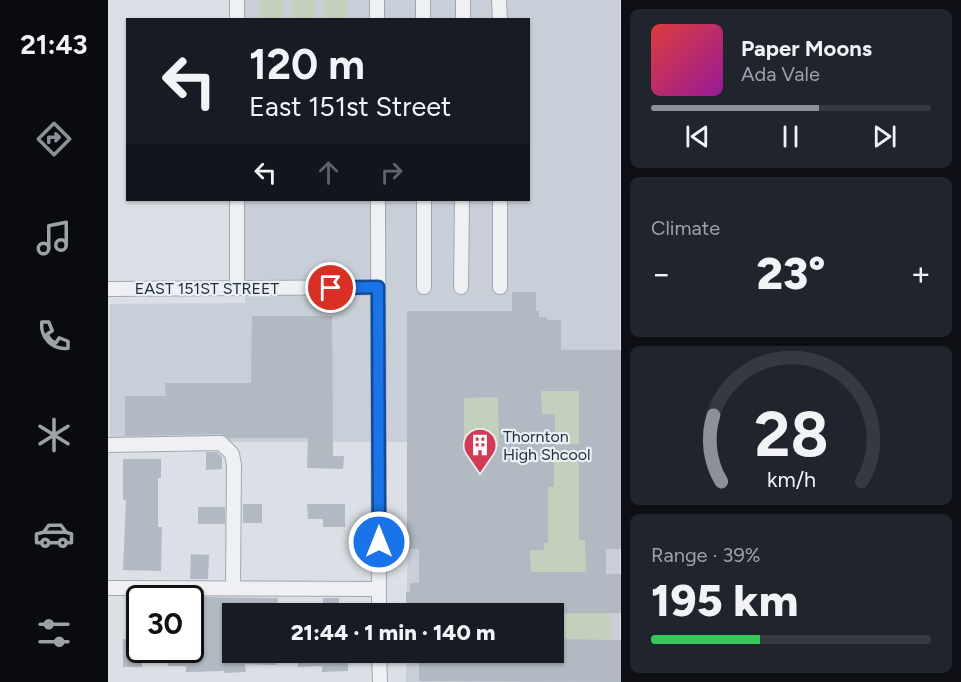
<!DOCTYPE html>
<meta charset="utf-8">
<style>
:root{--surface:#171b24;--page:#20242c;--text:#f1f3f6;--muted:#9ea1a6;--line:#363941;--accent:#8c9099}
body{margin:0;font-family:Figtree,sans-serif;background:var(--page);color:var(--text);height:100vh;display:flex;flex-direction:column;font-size:22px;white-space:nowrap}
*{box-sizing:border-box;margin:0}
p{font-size:20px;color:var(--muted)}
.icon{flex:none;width:33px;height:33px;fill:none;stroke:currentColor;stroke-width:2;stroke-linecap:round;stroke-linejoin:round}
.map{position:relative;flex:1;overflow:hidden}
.panel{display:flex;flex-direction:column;gap:9px;padding:9px;background:#0d0f14;width:340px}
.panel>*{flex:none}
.banner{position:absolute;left:18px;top:18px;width:404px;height:183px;border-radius:0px;box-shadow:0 2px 4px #0004;background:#171b24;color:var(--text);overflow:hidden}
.speed{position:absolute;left:18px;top:585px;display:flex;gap:12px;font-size:30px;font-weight:700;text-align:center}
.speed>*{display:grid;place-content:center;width:78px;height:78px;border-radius:50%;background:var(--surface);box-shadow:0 2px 4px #0004;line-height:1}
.speed .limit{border:3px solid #111;border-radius:9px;background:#fff;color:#111}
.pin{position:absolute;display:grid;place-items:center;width:51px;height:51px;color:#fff;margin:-26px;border:3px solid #fff;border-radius:50%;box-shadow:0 2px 6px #0007}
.me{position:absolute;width:66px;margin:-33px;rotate:0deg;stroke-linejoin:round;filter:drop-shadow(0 0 4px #0008)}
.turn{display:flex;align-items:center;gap:21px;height:126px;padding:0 24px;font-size:27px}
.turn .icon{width:78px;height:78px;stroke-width:2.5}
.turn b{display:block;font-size:42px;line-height:51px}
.lanes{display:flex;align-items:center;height:57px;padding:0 24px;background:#0003;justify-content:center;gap:30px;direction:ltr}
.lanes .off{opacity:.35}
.big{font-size:45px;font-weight:800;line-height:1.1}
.panel .widget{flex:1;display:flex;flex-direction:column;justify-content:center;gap:9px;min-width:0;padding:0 21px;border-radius:9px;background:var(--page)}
.panel .dial{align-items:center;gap:0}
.dial svg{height:156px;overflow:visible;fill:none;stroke:var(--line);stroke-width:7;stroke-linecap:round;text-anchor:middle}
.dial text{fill:var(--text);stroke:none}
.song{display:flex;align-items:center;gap:18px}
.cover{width:72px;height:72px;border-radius:9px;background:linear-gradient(135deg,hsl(0 70% 55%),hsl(300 70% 35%))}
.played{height:6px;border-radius:3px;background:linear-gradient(90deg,var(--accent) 60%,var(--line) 60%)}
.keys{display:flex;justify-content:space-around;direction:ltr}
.heat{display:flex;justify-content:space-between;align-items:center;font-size:33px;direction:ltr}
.charge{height:9px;border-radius:4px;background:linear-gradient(90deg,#34c759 39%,var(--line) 0)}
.trip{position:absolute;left:114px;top:603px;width:342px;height:60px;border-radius:0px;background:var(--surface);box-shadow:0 2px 4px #0004;font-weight:800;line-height:60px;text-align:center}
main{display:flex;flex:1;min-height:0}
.dock{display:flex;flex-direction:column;width:108px;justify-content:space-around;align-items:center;background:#090b0e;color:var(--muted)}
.dock .icon{width:42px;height:42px}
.dock .selected{color:var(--accent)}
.dock b{font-size:27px;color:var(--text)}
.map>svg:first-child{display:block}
.built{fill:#c9cfd8}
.green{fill:#c2d0bc}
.building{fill:#b2b9c3;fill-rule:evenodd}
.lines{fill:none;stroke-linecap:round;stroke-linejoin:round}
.minor-casing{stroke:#a1a7b0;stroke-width:16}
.minor{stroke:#eef0f4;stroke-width:14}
.route-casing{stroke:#114b97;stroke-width:15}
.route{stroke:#1a73e8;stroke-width:10}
.labels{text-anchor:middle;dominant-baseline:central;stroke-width:4.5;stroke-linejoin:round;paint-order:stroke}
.street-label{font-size:16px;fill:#252e3c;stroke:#eaeff4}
.poi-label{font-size:16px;fill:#252e3c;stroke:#eaeff4;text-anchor:start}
</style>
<main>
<nav class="dock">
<b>21:43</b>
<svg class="icon selected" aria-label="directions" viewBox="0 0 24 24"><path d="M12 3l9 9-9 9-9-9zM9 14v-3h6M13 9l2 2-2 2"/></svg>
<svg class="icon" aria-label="music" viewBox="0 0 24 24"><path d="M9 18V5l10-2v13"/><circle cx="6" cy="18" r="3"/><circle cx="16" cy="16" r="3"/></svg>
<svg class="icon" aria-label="phone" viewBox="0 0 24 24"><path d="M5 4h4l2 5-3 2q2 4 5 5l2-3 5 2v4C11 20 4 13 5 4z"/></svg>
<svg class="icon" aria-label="climate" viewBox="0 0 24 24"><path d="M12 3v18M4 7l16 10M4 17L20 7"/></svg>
<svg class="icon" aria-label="car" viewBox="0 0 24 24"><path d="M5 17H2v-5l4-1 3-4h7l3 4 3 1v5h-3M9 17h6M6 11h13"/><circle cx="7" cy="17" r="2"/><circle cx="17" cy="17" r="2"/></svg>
<svg class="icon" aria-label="filters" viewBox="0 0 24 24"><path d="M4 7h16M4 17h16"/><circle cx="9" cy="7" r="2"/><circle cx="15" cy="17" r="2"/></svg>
</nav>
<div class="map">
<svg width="513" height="682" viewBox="0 0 513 682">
<rect width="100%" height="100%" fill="#dbe0e6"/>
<path class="built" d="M136,0H512V682H298V653L446,652V614L299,613L300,442H2V304L137,303V200H420V20L136,19Z"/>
<path class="green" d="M151,0H175V19H151Z
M183,0H207V19H183Z
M215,0H239V19H215Z
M471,378V444L444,445L447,441V414H432L434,411L433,391Z
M410,397L391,446H356V398Z
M471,455V540H477L490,572H423L422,550H436V543L440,542V507L434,487H446L443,456Z
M446,613H503V640L446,639Z"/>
<path class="building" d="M404,292H428V311H431V317H439V320H453V350H513V549H498V574H513V613L298,614V592H302V583H311V549H299V311H404ZM433,391H471V444L447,445V414H434ZM390,397L391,446H356V398ZM471,455V540H477L478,572H423L422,550H436V543H440V487H446V456Z
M144,316H224L225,456H236L235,469L199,468L200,438H121L113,434L17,436V396H58L57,383H143Z
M98,452H109L114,457V469L98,470Z
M15,459H53V478H50V527H54L53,571L15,570L18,500H15Z
M135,504H154V523H135Z
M199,504H237V527H215V519H200Z
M90,507H117V524H90Z
M83,554L101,555L100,579H82Z
M92,597L170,598L169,614H158V610H124V652H168V665L137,664L138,672L116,673V671L78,672V666H60V650H82V635L92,634Z
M215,598H231V614H215Z
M15,639H32V650H34V667H15Z
M446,639L513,640V682L311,681V652H446Z
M190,652H240V671L214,672V666L190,667Z"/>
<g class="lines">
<g class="minor-casing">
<path id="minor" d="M269,0V20
M315,0V20
M391,0L392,20
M129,20V0
M355,20V0
M270,200L271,614
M316,200V287
M392,200V287
M353,287L354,200
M129,288V200
M0,289L270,287
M0,445L113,443L124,454L126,465L125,588
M0,588L271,589
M271,652L272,682"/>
</g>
<use href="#minor" class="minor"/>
</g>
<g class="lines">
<g class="route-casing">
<path id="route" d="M223,288L270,287L271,542"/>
</g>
<use href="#route" class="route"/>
</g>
<defs>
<g id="building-pin" transform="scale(1.725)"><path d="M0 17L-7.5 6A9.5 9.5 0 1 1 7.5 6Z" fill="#d03b56" stroke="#eaeff4"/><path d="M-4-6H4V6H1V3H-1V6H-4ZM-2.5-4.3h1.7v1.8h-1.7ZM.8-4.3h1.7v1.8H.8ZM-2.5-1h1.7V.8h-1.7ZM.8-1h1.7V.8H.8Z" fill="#fff"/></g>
</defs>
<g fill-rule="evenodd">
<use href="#building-pin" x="372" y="445"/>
</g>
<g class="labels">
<g class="street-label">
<text x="99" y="288">EAST 151ST STREET</text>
</g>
<g class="poi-label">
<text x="395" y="436">Thornton<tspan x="395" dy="18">High Shcool</tspan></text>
</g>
</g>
</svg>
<div class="speed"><div class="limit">30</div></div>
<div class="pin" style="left:223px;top:288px;background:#d93025"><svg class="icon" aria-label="arrive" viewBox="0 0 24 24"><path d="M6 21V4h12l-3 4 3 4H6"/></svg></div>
<svg class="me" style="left:271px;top:542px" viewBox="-20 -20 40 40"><circle r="17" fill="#1a73e8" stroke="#fff" stroke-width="3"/><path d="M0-11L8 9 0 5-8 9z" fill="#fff"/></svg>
<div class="trip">21:44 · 1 min · 140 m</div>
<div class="banner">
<div class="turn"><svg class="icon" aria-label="left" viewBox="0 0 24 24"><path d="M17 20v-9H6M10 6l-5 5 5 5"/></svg><div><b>120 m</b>East 151st Street</div></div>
<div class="lanes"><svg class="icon" aria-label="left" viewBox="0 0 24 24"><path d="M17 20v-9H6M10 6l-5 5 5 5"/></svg><svg class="icon off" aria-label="ahead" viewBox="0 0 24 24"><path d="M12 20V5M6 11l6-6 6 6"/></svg><svg class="icon off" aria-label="right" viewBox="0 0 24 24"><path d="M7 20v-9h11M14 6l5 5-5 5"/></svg></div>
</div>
</div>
<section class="panel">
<div class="widget">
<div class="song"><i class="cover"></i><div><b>Paper Moons</b><p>Ada Vale</p></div></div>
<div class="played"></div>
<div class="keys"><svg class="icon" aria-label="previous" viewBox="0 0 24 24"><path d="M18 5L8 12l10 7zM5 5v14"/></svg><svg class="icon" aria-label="pause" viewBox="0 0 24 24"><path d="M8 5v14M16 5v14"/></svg><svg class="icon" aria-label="next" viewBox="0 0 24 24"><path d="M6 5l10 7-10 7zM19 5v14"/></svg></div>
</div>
<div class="widget"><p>Climate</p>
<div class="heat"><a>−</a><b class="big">23°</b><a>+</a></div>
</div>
<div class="widget dial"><svg viewBox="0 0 100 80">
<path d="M14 69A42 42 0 1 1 86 69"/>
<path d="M14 69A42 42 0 0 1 10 35" stroke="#8c9099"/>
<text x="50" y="56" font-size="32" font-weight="700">28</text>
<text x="50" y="72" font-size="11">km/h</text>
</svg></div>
<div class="widget"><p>Range · 39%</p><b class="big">195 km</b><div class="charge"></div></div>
</section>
</main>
